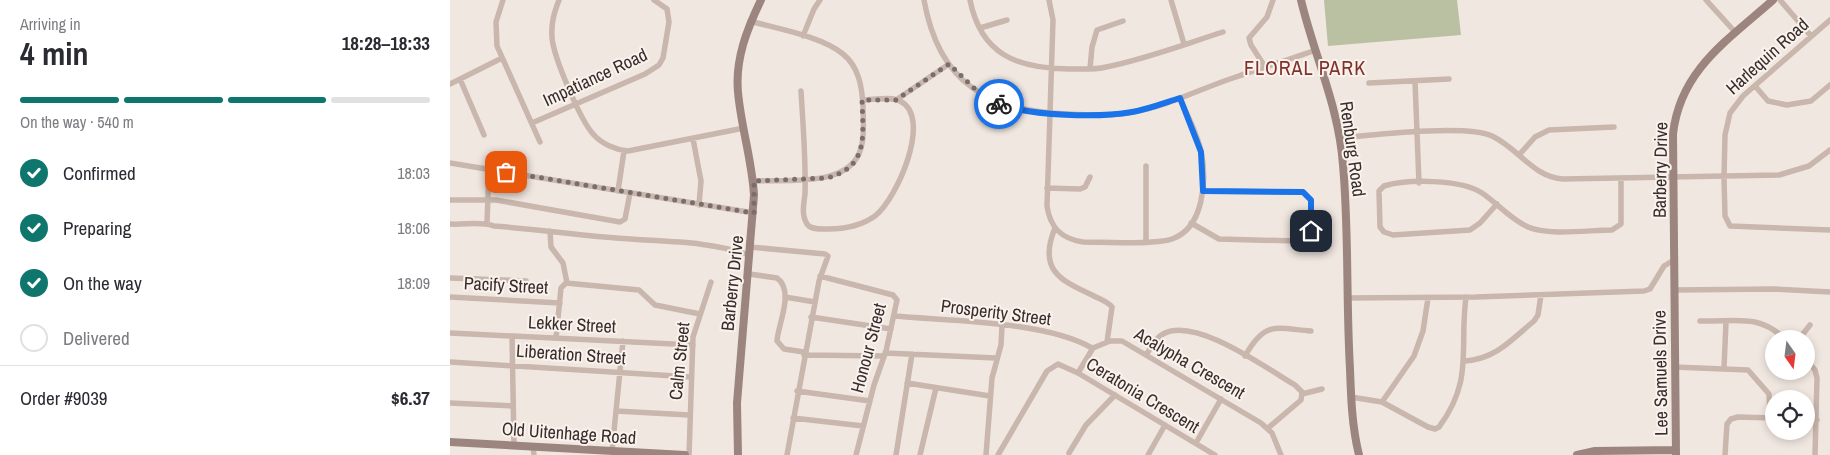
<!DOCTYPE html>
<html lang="en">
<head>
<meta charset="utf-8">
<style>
  :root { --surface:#fff; --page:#f7f7f7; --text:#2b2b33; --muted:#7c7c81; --line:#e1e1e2; --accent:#0f766e }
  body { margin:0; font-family:"Archivo Narrow",sans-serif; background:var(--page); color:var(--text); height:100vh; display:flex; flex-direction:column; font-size:19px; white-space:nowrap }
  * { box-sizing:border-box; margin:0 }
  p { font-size:16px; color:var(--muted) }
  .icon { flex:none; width:28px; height:28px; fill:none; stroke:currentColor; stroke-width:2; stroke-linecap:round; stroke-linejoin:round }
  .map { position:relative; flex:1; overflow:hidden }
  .panel { display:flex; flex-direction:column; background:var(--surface); width:450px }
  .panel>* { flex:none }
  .needle { width:32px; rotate:166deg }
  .controls { position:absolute; left:1315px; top:330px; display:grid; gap:10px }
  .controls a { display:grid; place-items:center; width:50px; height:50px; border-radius:50%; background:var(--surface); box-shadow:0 2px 8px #0003; font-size:25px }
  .pin { position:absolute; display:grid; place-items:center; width:42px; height:42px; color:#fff; margin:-21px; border-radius:10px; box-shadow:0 2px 8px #0006 }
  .courier { position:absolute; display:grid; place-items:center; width:50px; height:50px; margin:-25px; border:4px solid #1a73e8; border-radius:50%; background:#fff; color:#222; box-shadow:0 1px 6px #0007 }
  .headline em { font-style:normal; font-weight:800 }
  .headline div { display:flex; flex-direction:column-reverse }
  .headline { display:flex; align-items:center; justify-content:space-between; height:85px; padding:0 20px }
  h1 { font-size:32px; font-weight:800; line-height:38px }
  .bar { display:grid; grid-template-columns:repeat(4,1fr); gap:8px 5px; align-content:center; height:60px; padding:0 20px }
  .bar i { height:6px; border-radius:4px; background:var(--line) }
  .bar .current { background:var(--accent) }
  .bar p { grid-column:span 4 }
  .line { display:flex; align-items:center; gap:12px; padding:0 20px; border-top:1px solid var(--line) }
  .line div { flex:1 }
  ol { padding:0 20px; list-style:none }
  li { display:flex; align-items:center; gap:15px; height:55px }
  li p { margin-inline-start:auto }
  li .icon { padding:5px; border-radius:50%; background:var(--accent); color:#fff; stroke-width:4 }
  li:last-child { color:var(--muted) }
  li i { width:28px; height:28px; border:2px solid var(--line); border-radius:50% }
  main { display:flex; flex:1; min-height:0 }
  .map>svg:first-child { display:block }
</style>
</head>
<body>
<main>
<section class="panel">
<div class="headline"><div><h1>4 min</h1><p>Arriving in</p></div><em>18:28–18:33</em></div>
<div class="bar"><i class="current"></i><i class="current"></i><i class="current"></i><i></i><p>On the way · 540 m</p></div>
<ol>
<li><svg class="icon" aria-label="check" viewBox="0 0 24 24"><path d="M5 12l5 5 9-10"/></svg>Confirmed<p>18:03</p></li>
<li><svg class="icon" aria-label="check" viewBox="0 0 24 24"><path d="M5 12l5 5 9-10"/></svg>Preparing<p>18:06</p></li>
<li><svg class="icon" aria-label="check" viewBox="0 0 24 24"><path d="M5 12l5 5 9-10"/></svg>On the way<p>18:09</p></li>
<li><i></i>Delivered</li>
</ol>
<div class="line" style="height:65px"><div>Order #9039</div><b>$6.37</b></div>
</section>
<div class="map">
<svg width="1380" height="455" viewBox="0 0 1380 455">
  <rect width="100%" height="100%" fill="#f1e7e1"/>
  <!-- green -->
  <path fill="#bac0a2" d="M874 0H1007L1011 35 878 46Z"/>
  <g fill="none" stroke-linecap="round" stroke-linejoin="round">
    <!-- street -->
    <path stroke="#c9b6ad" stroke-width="5.5" d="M53 0 46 22 47 46 90 142
      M109 0C104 13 101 23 102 37 103 56 131 122 144 135 152 144 166 150 178 151L294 128
      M474 0C489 84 538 111 619 114 640 115 662 116 683 112 717 106 748 90 780 79 808 69 838 60 866 50
      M520 0C531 55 567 68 618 69 631 69 644 70 656 67 696 59 735 44 773 32
      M599 0 603 20 597 206C600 228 612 239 633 242 653 242 706 245 722 239 754 228 757 180 751 151 747 133 737 115 730 98
      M721 0 734 44
      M1256 0 1286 33
      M1330 0 1361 36
      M1380 20 1293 96 1280 113 1275 135 1274 178 1275 216 1280 226 1380 230
      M300 21C328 29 371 36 393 54 409 67 412 87 413 106 413 119 415 135 411 148 401 188 337 179 304 181
      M530 28 557 20
      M353 36 364 9 370 0
      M815 67 801 45 799 38 817 17 823 0
      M640 69 642 47 647 30 673 21
      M10 79 34 135
      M965 81 969 183
      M919 83 999 79
      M0 84 52 58
      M1305 86 1318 101 1337 105 1361 101 1380 85
      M351 91C353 125 356 160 355 194 354 203 351 215 357 224 361 230 371 229 378 229 395 229 411 226 425 216 447 199 483 117 450 101 441 96 423 100 413 100
      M446 100 499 64
      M82 123 195 74 209 65 213 58 219 22 217 9 204 0
      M890 138C922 135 1017 124 1042 136 1068 148 1083 177 1113 179L1329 175 1359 166 1380 150
      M243 139 251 181 249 205
      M1069 155 1085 137 1099 130 1164 127
      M0 163 304 213
      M597 188 630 189 635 187 640 177
      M168 191 174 151
      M0 200H46L170 222 175 219 180 193
      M1047 204 1030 223 1020 230 943 235 934 232 930 227 929 191 934 186C957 179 1011 179 1032 193 1047 203 1060 219 1078 227 1099 236 1139 230 1162 230L1171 224V179
      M37 223 39 169
      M741 223 769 239 846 241 855 239 861 231V200L853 192 753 191
      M0 224C15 225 31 221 44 226 85 229 125 235 166 238 210 242 257 240 299 255
      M605 228C588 269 609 280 642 295 649 299 657 301 662 307L657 342
      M100 231 101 247 113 263 117 283
      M696 241V166
      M300 247 375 254 378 256 369 281 337 455
      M299 274 327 278C345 291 328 324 327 341L334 349 354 352
      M370 276 443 295 447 300 436 351 424 385 406 455
      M0 278 76 281
      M1224 290 1325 289 1380 292
      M0 297 110 303
      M335 297 365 302
      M897 298 1026 297 1194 291 1200 289 1214 266 1224 260
      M445 316C500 321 595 321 642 348
      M361 317 441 329
      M1250 321C1285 322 1308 313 1335 339
      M0 333 243 345
      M62 336 64 445
      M106 338 111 288 116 283 189 290 205 305 250 314
      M1349 339 1360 325
      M435 353 546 358
      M354 355 434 356
      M696 355C701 348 705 338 713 334 745 316 816 368 845 385L852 392 851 400 818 428
      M795 356C815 321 824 328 861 331
      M1356 359 1365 370 1367 378 1365 455
      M1015 361C1046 359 1061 340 1084 321L1088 315 1091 295
      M0 362 241 377
      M1224 367 1298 370 1319 394 1320 418
      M1274 368 1276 322
      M628 373 643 348 660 341H672L811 423 822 433 831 455
      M457 383 540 396
      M347 391 420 401
      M852 394 872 389
      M901 397 932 402 978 427 985 429 989 427C1024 380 1009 349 1016 297
      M932 402 964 356 973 331 978 298
      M0 403 63 406
      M166 411 239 415
      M343 418 413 426
      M1356 419 1367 420
      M746 443 771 399
      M83 446 84 455
      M162 451 173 341
      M619 453 636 425 665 395
      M239 455 243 337 261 282
      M446 455 462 354
      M470 455 486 388
      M536 455 542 378 551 345 552 326
      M548 455 597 371 608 364 628 373 765 455
      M698 455 715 425
      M1275 455 1277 424 1281 419 1288 417 1324 418"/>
    <!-- secondary -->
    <path stroke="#9d857f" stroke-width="8" d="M851 0C864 55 889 107 893 165 899 232 896 301 900 369 901 398 902 427 909 455
      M0 442 235 455
      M288 455 287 403 304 195C302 160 291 127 288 92 285 59 297 29 311 0
      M1127 455 1145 451 1226 450
      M1226 455 1223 134C1230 70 1278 40 1323 0"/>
  </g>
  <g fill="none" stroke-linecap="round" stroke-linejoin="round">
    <!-- done -->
    <path stroke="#796e6b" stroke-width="5" stroke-dasharray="0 9" d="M56 172 304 213V181L377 178C419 167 413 136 412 100H446L499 64 528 92 549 104"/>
    <!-- route -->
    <path stroke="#1a73e8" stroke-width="6" d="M549 104C582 116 648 118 682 112 699 109 714 103 730 98L751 152 753 191 853 192 861 200V231"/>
  </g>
  <g text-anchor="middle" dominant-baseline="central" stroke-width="4" stroke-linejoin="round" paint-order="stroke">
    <!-- street labels -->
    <g font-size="18" fill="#382d2b" stroke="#f9f2ed">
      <text transform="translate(1317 56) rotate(-42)">Harlequin Road</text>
      <text transform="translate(145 77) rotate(-25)">Impatiance Road</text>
      <text transform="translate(903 149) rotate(82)">Renburg Road</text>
      <text transform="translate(1210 170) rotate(-89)">Barberry Drive</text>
      <text transform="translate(282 283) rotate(-84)">Barberry Drive</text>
      <text transform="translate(56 285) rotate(3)">Pacify Street</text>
      <text transform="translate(546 312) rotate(7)">Prosperity Street</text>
      <text transform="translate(122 324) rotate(3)">Lekker Street</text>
      <text transform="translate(418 348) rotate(-75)">Honour Street</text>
      <text transform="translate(121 354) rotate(4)">Liberation Street</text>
      <text transform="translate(229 361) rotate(-84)">Calm Street</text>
      <text transform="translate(740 363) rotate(30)">Acalypha Crescent</text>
      <text transform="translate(1210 373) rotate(-91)">Lee Samuels Drive</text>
      <text transform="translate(693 395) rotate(31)">Ceratonia Crescent</text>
      <text transform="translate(119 433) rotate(4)">Old Uitenhage Road</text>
    </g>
    <!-- quarter labels -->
    <g font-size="20" letter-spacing="1" fill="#80322b" stroke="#f9f2ed">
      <text x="855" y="67">FLORAL PARK</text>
    </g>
  </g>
</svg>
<div class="controls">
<a><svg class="needle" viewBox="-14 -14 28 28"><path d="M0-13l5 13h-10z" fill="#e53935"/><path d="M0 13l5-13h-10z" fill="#7c7c81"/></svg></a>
<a><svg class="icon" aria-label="locate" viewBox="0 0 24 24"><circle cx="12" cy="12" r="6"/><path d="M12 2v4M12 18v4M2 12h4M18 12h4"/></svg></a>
</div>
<div class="pin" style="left:56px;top:172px;background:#ea580c"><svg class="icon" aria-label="bag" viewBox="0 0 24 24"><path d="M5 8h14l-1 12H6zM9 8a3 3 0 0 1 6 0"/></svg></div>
<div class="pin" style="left:861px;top:231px;background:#1f2937"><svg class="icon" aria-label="home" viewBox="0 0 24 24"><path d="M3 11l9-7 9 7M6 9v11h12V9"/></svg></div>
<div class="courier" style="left:549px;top:104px"><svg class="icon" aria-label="bike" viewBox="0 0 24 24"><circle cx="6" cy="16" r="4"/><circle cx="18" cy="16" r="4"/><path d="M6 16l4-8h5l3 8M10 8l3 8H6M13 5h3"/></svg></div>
</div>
</main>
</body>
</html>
